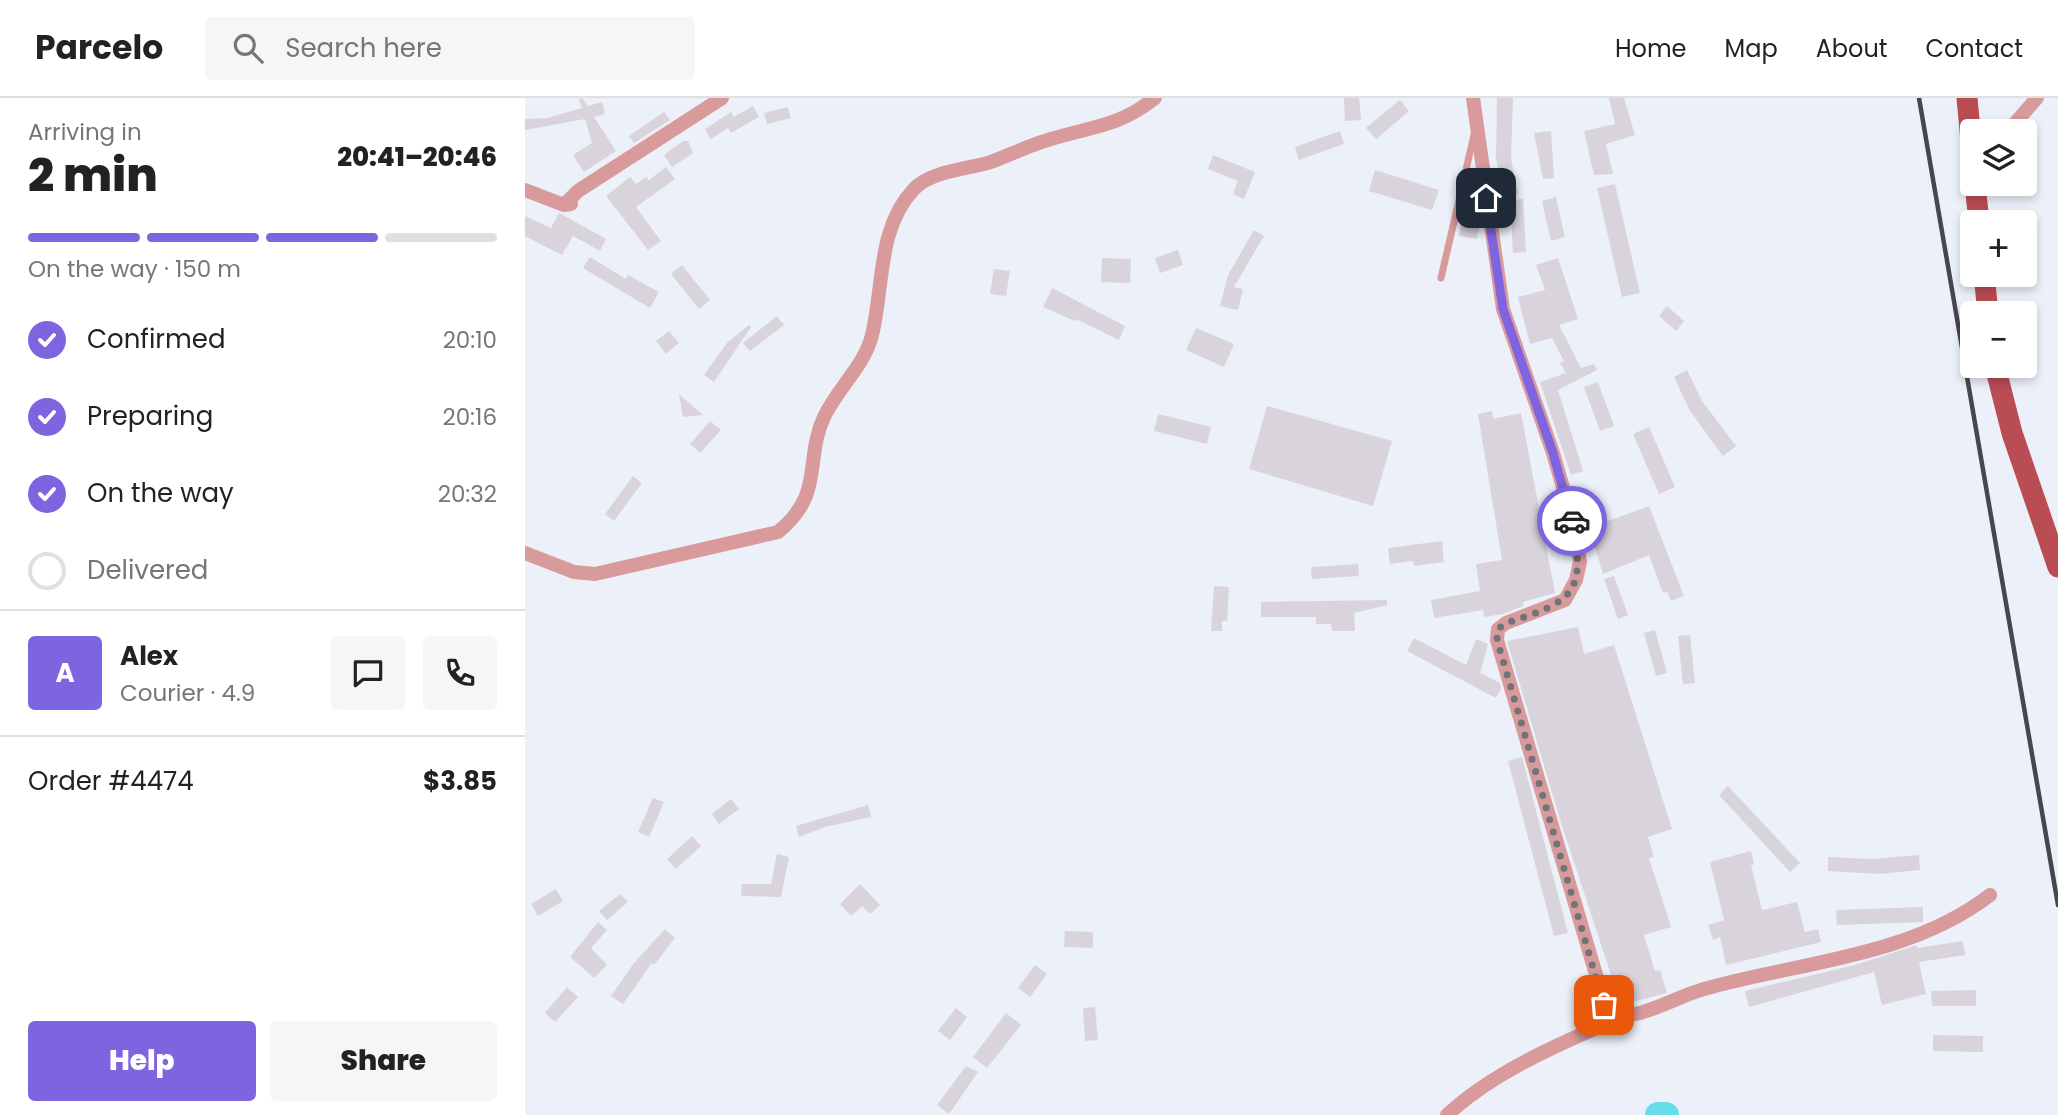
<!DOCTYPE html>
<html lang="en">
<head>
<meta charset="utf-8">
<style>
  :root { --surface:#fff; --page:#f6f6f6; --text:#222; --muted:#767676; --line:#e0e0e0; --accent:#7f64df }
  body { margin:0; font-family:Poppins,sans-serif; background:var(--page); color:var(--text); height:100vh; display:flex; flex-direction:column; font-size:26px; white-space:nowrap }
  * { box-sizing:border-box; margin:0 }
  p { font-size:23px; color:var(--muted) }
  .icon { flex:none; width:38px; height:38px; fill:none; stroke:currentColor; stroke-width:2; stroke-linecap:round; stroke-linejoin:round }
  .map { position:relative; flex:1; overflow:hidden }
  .drawer { display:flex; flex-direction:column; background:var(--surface); width:525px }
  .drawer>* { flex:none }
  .tools { position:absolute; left:1435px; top:21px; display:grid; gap:14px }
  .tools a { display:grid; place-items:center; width:77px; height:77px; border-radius:7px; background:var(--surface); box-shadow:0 4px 10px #0003; font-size:35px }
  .pin { position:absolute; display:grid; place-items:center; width:60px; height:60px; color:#fff; margin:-30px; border-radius:14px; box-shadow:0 4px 10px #0006 }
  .courier { position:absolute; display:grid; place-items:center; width:70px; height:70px; margin:-35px; border:5px solid #7f64df; border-radius:50%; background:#fff; color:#222; box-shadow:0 2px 9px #0007 }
  .overview em { font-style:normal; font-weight:800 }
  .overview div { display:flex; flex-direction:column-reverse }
  .overview { display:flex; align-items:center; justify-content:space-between; height:119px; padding:0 28px }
  h1 { font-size:46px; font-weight:800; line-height:52px }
  .bar { display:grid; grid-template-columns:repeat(4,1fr); gap:10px 7px; align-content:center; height:84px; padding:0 28px }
  .bar i { height:9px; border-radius:5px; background:var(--line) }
  .bar .current { background:var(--accent) }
  .bar p { grid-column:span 4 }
  .line { display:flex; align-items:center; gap:18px; padding:0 28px; border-top:2px solid var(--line) }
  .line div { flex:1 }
  .round { display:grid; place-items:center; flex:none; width:74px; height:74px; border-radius:7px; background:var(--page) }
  ol { padding:0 28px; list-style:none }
  li { display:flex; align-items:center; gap:21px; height:77px }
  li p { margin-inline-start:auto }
  li .icon { padding:7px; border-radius:50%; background:var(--accent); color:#fff; stroke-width:4 }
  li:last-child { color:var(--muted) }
  li i { width:38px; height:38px; border:4px solid var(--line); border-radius:50% }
  .button { display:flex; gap:14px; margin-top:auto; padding:14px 28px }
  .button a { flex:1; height:80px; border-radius:7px; background:var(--accent); color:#fff; font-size:28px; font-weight:800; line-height:80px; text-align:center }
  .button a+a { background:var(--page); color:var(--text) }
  header { display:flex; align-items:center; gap:42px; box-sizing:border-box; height:98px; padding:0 35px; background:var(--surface); border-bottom:2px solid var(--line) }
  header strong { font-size:33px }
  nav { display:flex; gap:38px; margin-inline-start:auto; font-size:24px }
  .search { width:490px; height:63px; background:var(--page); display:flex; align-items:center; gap:18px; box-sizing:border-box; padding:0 24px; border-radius:7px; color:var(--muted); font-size:26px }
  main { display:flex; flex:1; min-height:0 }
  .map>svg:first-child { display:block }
</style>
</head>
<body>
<header>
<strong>Parcelo</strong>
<div class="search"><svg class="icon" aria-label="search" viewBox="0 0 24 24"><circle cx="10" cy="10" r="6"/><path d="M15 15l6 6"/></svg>Search here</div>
<nav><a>Home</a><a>Map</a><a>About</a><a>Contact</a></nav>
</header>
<main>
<section class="drawer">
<div class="overview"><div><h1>2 min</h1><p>Arriving in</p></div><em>20:41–20:46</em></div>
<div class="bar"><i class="current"></i><i class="current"></i><i class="current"></i><i></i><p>On the way · 150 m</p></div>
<ol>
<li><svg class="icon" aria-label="check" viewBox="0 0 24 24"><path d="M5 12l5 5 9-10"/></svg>Confirmed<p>20:10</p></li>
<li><svg class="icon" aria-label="check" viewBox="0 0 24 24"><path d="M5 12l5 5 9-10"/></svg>Preparing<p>20:16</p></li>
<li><svg class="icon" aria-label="check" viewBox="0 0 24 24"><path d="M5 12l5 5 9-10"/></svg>On the way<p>20:32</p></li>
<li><i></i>Delivered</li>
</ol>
<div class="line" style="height:126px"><b class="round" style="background:var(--accent);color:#fff">A</b><div><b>Alex</b><p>Courier · 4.9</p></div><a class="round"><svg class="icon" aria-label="chat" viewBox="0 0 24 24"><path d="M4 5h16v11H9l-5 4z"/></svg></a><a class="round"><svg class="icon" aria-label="phone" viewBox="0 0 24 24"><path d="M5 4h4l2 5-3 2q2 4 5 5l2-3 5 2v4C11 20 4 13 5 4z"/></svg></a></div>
<div class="line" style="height:91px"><div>Order #4474</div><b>$3.85</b></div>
<div class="button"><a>Help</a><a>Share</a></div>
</section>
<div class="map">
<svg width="1533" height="1017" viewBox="0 0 1533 1017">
  <rect width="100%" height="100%" fill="#ebf0f9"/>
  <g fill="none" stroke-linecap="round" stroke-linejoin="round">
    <!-- river -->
    <path stroke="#68ddea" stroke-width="26" d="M1133 1017H1141"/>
  </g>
  <!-- building -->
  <path fill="#d9d4dc" d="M57 0 63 8 77 4 80 16 69 19 91 53 59 74 48 57 67 45 60 21 0 32V21L22 20 57 10 54 1Z
    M819 0H834L836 22 820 23Z
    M972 0H988L986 61 993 96 979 99 971 60Z
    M1084 0H1099L1110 37 1081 46 1088 76 1069 77 1059 33 1090 26Z
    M875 2 884 13 851 41 841 30Z
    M228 8 234 19 206 35 203 30 186 41 180 31 206 14 209 19Z
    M263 9 266 20 242 26 239 15Z
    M139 14 145 22 109 45 104 38Z
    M815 33 819 46 774 62 770 49Z
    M1026 33 1029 80 1018 81 1009 35Z
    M158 43H163L168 55 147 69 139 57Z
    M688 57 730 74 719 101 708 96 713 83 683 71Z
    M141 69 150 81 111 109 136 143 123 152 81 98 105 79 111 86 121 79 124 82Z
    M850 72 914 92 907 112 844 93Z
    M1090 86 1115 195 1097 199 1072 90Z
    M941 98 952 100 949 129 954 130 952 141 934 138Z
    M1031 99 1040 139 1026 143 1017 103Z
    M998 101 1001 154 988 155 985 102Z
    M34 115 81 141 75 153 48 138 37 157 0 138V118L26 130Z
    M729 132 739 138 709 189 718 191 713 212 695 208 703 177Z
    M653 152 658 167 635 175 630 160Z
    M65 159 101 181 103 177 134 194 125 210 58 170Z
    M577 160 606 161 605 185 576 184Z
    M1033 160 1053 221 1034 227 1056 270 1069 266 1072 272 1033 292 1058 373 1046 377 1015 284 1041 275 1035 265 1039 263 1027 240 1005 246 993 199 1020 192 1011 167Z
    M157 167 185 202 174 211 146 176Z
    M469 171 485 173 481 198 465 196Z
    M527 190 600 228 594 242 551 221 550 223 518 209Z
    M1142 208 1159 223 1151 233 1134 218Z
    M252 218 259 227 225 253 218 245Z
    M224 227 226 229 189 284 179 277 202 245Z
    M671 230 709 246 699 269 661 252Z
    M144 233 154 245 141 256 131 243Z
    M1162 272 1177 303 1211 348 1198 358 1165 313 1149 279Z
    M1073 284 1089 328 1075 333 1059 289Z
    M154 296 178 317 158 319Z
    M742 308 867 343 848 408 724 371Z
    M967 313 968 321 996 315 1030 495 998 504V508L978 516 959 519 958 512 909 520 906 502 955 493 951 466 977 462 953 316Z
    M633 316 686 329 682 346 629 333Z
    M185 323 196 332 175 355 165 346Z
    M1124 329 1150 389 1134 396 1108 336Z
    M108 378 117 385 89 423 80 416Z
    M1124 408 1159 498 1146 503 1142 494 1138 495 1124 457 1078 476 1064 430Z
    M917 443 919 464 889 468 888 463 865 466 863 450Z
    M833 466 834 478 787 481 786 469Z
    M1089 478 1103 517 1093 521 1079 481Z
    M689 488 704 489 702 523H697V533H686Z
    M862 502V507L829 515 830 533H807L806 526H791V519H736V504Z
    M1053 529 1059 556 1089 547 1147 731 1123 739 1129 759 1124 760 1146 829 1119 837 1130 873 1135 872 1142 895 1096 907 1036 725 982 543Z
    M1130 532 1142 575 1131 578 1119 535Z
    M1165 537 1170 585 1158 586 1153 538Z
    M889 540 941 567 951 541 963 546 955 575 975 585 976 591 971 600 882 553Z
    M997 659 1043 835 1029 838 983 663Z
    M1203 688 1275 765 1265 774 1194 697Z
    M128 700 139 704 124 739 113 734Z
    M206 701 214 711 194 726 187 716Z
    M343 707 346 719 300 729 274 739 271 728Z
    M167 738 176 748 151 771 142 761Z
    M1226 753 1229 766 1226 767 1237 812 1272 804 1280 834 1293 831 1296 844 1201 867 1195 839 1188 842 1183 827 1199 822 1185 764Z
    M252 756 264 759 256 799 216 798 217 786H246Z
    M1394 757 1395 772 1353 776 1303 773V759L1346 761Z
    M335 786 355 807 345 816 337 808 326 818 315 806Z
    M31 791 38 803 13 818 6 806Z
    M95 796 103 804 82 822 74 813Z
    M1398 809V824L1312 827 1311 812Z
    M73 824 82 832 66 850 82 867 69 880 45 859Z
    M140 831 150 840 129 867 127 865 98 906 86 898 109 865Z
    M540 833 568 834V850L539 849Z
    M1438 843 1440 857 1394 864 1401 896 1357 907 1349 874 1224 909 1220 893 1330 867 1392 847V850Z
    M510 867 522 876 505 899 493 890Z
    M42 889 53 899 30 924 20 915Z
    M1451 892V908H1407L1406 893Z
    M570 909 573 942 560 943 558 910Z
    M431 910 442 919 425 942 413 933Z
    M481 915 496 927 462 970 448 959Z
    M1408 937 1458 938V954L1408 953Z
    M441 968 453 974 424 1016 412 1007Z"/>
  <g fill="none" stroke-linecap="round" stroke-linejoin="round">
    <!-- lane -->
    <path stroke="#d89a9a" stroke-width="7" d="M916 180 949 37"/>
    <!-- street -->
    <path stroke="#d89a9a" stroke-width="14" d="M1483 33 1512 0
      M0 92 39 107 46 106
      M39 107 53 93 197 0
      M0 455 49 474 70 476 253 434C300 396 279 362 299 319 312 291 340 267 347 237 359 188 352 130 389 91 404 74 441 71 463 65 483 58 502 48 523 42 566 28 592 30 630 0
      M1083 917C1118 922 1147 900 1179 891 1274 864 1385 859 1465 797
      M922 1017C965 977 1025 950 1078 927L1083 917 972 542 973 531 981 525 1040 502 1051 482 1055 464 1048 424 1028 355 978 211 948 0"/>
    <!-- primary -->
    <path stroke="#ba4c53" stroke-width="21" d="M1442 0 1447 53
      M1450 86 1454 124
      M1459 177 1463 215
      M1470 268 1487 335 1533 469"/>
    <!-- rail -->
    <path stroke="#45474b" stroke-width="4.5" d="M1394 0 1533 807"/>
  </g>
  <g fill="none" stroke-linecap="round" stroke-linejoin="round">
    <!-- done -->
    <path stroke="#707378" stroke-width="7" stroke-dasharray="0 12.6" d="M1047 423C1062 495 1048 504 981 525L973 531 972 542 1079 907"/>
    <!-- route -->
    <path stroke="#7f64df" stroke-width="9" d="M961 100 978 211 1028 355 1047 423"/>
  </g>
</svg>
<div class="tools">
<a><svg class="icon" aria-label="layers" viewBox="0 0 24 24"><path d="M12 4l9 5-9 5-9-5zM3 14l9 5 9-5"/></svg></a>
<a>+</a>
<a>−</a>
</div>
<div class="pin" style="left:1079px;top:907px;background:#ea580c"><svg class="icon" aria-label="bag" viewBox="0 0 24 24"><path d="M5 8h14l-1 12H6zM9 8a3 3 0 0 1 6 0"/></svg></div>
<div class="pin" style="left:961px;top:100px;background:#1f2937"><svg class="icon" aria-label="home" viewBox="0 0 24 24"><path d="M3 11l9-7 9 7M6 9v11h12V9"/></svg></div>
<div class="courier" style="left:1047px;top:423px"><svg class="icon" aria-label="car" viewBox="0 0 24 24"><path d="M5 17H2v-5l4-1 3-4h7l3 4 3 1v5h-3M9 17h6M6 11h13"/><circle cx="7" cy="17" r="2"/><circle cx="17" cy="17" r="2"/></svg></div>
</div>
</main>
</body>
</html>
